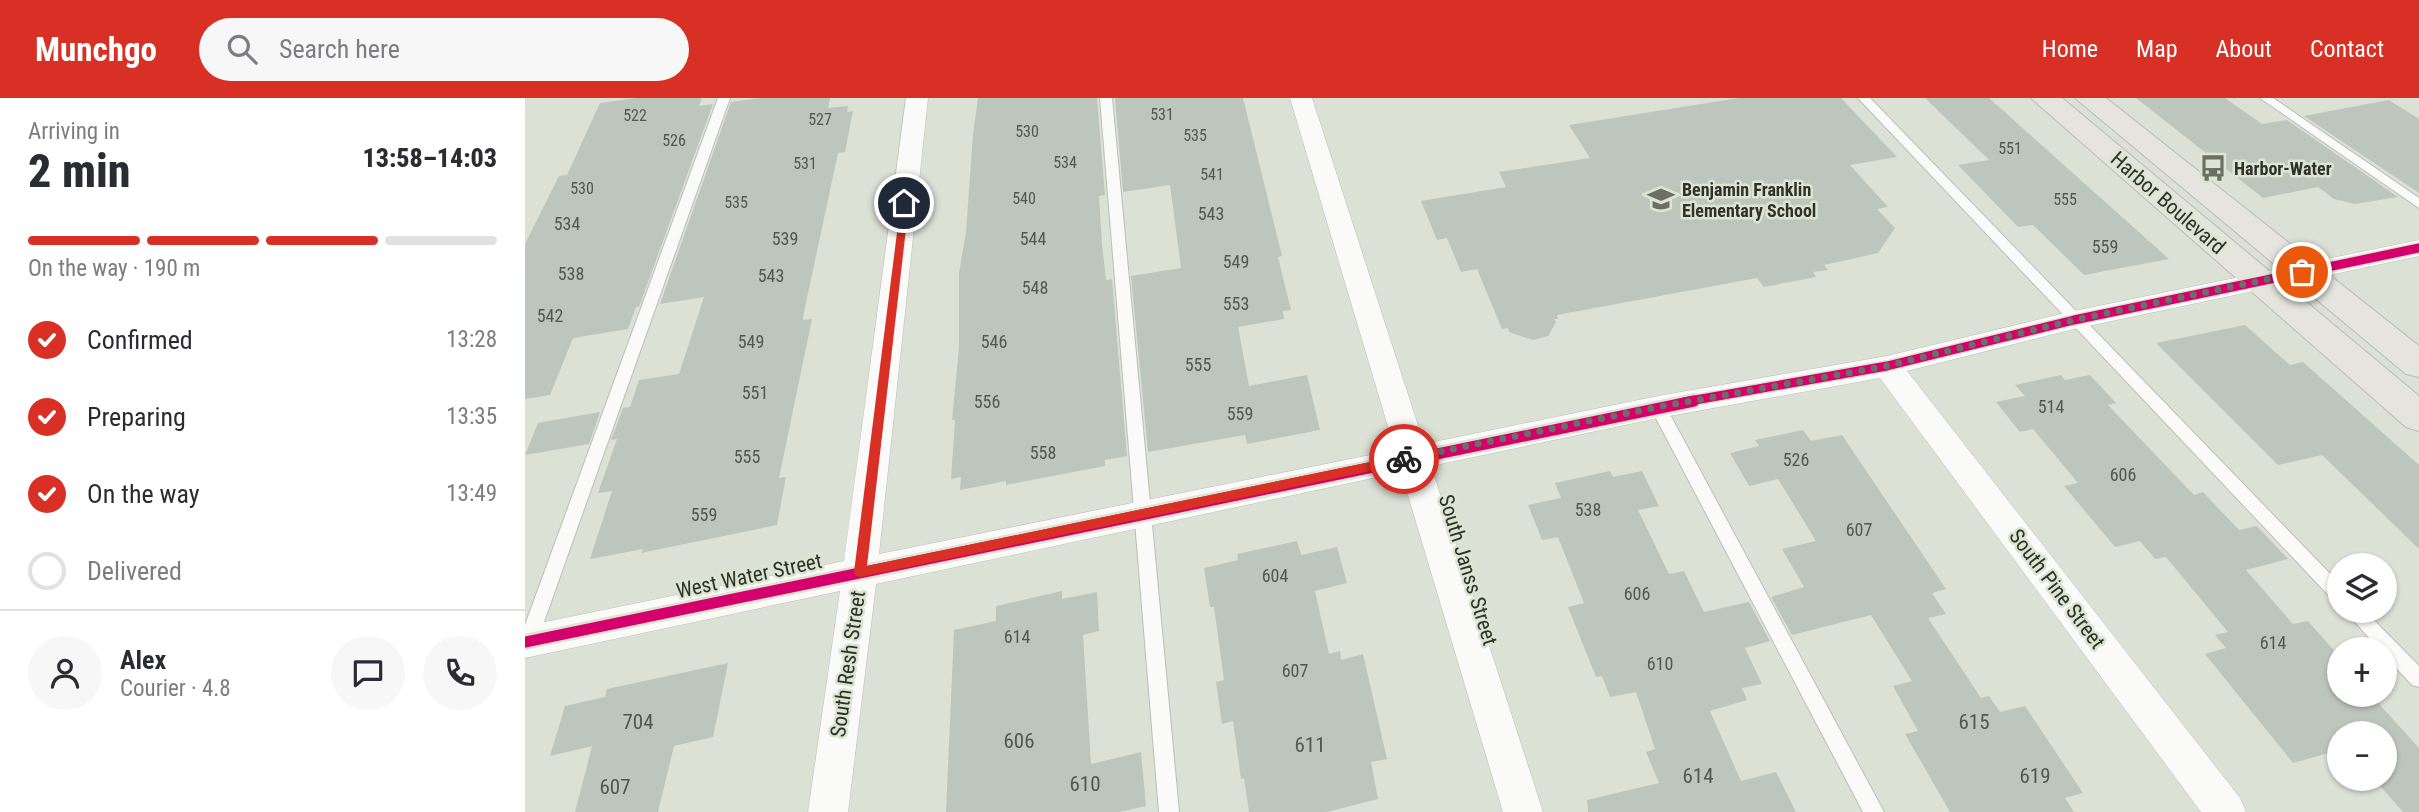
<!DOCTYPE html>
<html lang="en">
<head>
<meta charset="utf-8">
<style>
  :root { --surface:#fff; --page:#f7f7f7; --text:#2b2b33; --muted:#7c7c81; --line:#e1e1e2; --accent:#d93025 }
  body { margin:0; font-family:"Roboto Condensed",sans-serif; background:var(--page); color:var(--text); height:100vh; display:flex; flex-direction:column; font-size:26px; white-space:nowrap }
  * { box-sizing:border-box; margin:0 }
  p { font-size:23px; color:var(--muted) }
  .icon { flex:none; width:38px; height:38px; fill:none; stroke:currentColor; stroke-width:2; stroke-linecap:round; stroke-linejoin:round }
  .map { position:relative; flex:1; overflow:hidden }
  .panel { display:flex; flex-direction:column; background:var(--surface); width:525px }
  .panel>* { flex:none }
  .tools { position:absolute; left:1802px; top:455px; display:grid; gap:14px }
  .tools a { display:grid; place-items:center; width:70px; height:70px; border-radius:50%; background:var(--surface); box-shadow:0 2px 5px #0004; font-size:35px }
  .pin { position:absolute; display:grid; place-items:center; width:60px; height:60px; color:#fff; margin:-30px; border:4px solid #fff; border-radius:50%; box-shadow:0 2px 7px #0007 }
  .courier { position:absolute; display:grid; place-items:center; width:70px; height:70px; margin:-35px; border:5px solid #d93025; border-radius:50%; background:#fff; color:#222; box-shadow:0 2px 9px #0007 }
  .head em { font-style:normal; font-weight:800 }
  .head div { display:flex; flex-direction:column-reverse }
  .head { display:flex; align-items:center; justify-content:space-between; height:119px; padding:0 28px }
  h1 { font-size:46px; font-weight:800; line-height:52px }
  .bar { display:grid; grid-template-columns:repeat(4,1fr); gap:10px 7px; align-content:center; height:84px; padding:0 28px }
  .bar i { height:9px; border-radius:5px; background:var(--line) }
  .bar .active { background:var(--accent) }
  .bar p { grid-column:span 4 }
  .line { display:flex; align-items:center; gap:18px; padding:0 28px; border-top:2px solid var(--line) }
  .line div { flex:1 }
  .round { display:grid; place-items:center; flex:none; width:74px; height:74px; border-radius:37px; background:var(--page) }
  ol { padding:0 28px; list-style:none }
  li { display:flex; align-items:center; gap:21px; height:77px }
  li p { margin-inline-start:auto }
  li .icon { padding:7px; border-radius:50%; background:var(--accent); color:#fff; stroke-width:4 }
  li:last-child { color:var(--muted) }
  li i { width:38px; height:38px; border:4px solid var(--line); border-radius:50% }
  header { display:flex; align-items:center; gap:42px; box-sizing:border-box; height:98px; padding:0 35px; background:var(--accent); color:#fff }
  header strong { font-size:33px }
  nav { display:flex; gap:38px; margin-inline-start:auto; font-size:24px }
  .search { width:490px; height:63px; background:var(--page); display:flex; align-items:center; gap:18px; box-sizing:border-box; padding:0 24px; border-radius:38px; color:var(--muted); font-size:26px }
  main { display:flex; flex:1; min-height:0 }
  .map>svg:first-child { display:block }
</style>
</head>
<body>
<header>
<strong>Munchgo</strong>
<div class="search"><svg class="icon" aria-label="search" viewBox="0 0 24 24"><circle cx="10" cy="10" r="6"/><path d="M15 15l6 6"/></svg>Search here</div>
<nav><a>Home</a><a>Map</a><a>About</a><a>Contact</a></nav>
</header>
<main>
<section class="panel">
<div class="head"><div><h1>2 min</h1><p>Arriving in</p></div><em>13:58–14:03</em></div>
<div class="bar"><i class="active"></i><i class="active"></i><i class="active"></i><i></i><p>On the way · 190 m</p></div>
<ol>
<li><svg class="icon" aria-label="check" viewBox="0 0 24 24"><path d="M5 12l5 5 9-10"/></svg>Confirmed<p>13:28</p></li>
<li><svg class="icon" aria-label="check" viewBox="0 0 24 24"><path d="M5 12l5 5 9-10"/></svg>Preparing<p>13:35</p></li>
<li><svg class="icon" aria-label="check" viewBox="0 0 24 24"><path d="M5 12l5 5 9-10"/></svg>On the way<p>13:49</p></li>
<li><i></i>Delivered</li>
</ol>
<div class="line" style="height:126px"><a class="round"><svg class="icon" aria-label="person" viewBox="0 0 24 24"><circle cx="12" cy="8" r="4"/><path d="M4 21q1-7 8-7t8 7"/></svg></a><div><b>Alex</b><p>Courier · 4.8</p></div><a class="round"><svg class="icon" aria-label="chat" viewBox="0 0 24 24"><path d="M4 5h16v11H9l-5 4z"/></svg></a><a class="round"><svg class="icon" aria-label="phone" viewBox="0 0 24 24"><path d="M5 4h4l2 5-3 2q2 4 5 5l2-3 5 2v4C11 20 4 13 5 4z"/></svg></a></div>
</section>
<div class="map">
<svg width="1894" height="714" viewBox="0 0 1894 714">
  <rect width="100%" height="100%" fill="#dce1d6"/>
  <!-- building -->
  <path fill="#bdc6bd" d="M111 0H177L174 8 188 6 114 209H111L103 231 48 240 25 297 0 301V146L34 78 42 77 75 5Z
    M236 0H305L303 10 323 8 322 14 328 13 320 54 313 55 279 214 278 222 287 221 254 380 261 379 252 427 116 455 118 451 65 461 87 393 73 395 92 341 86 342 98 310 105 309 114 282 154 276 179 199 135 206 206 4Z
    M453 0H572L580 97 574 98 577 147 581 182 587 181 602 358 580 362V368L481 387V383L435 392 436 379 426 381 430 322H427L434 249V175L441 134 448 36Z
    M590 0H718L757 158 753 159 766 212 758 213 759 221 713 229 724 288 782 277 795 332 722 346 720 337 623 354 606 178 656 170 645 87 598 94Z
    M1214 0H1316L1372 59 1325 67 1363 109 1352 111 1370 130 1353 155 1299 167 1303 172 1288 174 1291 179 1239 189 1232 180 1032 217 1033 221H1029L1031 224 1023 238 1008 242 984 234 983 230 977 231 952 171 936 174 922 140 912 142 896 103 981 89 974 74 1065 60 1044 27Z
    M1400 0H1464L1644 161 1559 177 1508 127 1493 129 1433 67 1464 62Z
    M1611 0H1700L1737 26 1762 22 1873 99 1830 106 1809 101 1793 89 1738 100Z
    M1864 2 1894 21V95L1779 18Z
    M1720 227 1765 267 1778 264 1894 367V451L1797 357 1753 367 1631 245Z
    M1536 277 1540 282 1565 277 1591 305 1583 307 1669 397 1678 394 1714 432 1732 428 1763 461 1721 472 1768 526 1783 523 1815 559V597H1846L1894 650V714H1878L1849 681H1860V635H1815V652L1768 665 1680 556 1701 550 1690 537 1703 534 1641 459 1630 461 1615 443 1590 449 1539 388 1553 385 1508 331 1495 334 1471 304 1500 298 1490 287Z
    M75 314 64 346 0 357 13 325Z
    M1278 332 1286 343 1317 337 1421 491 1407 495 1421 516 1403 520 1456 600 1464 598 1475 614 1500 608 1558 695 1540 700 1549 714H1425L1380 636 1393 633 1368 588 1387 583 1346 517 1267 537 1246 499 1279 489 1257 451 1291 443 1253 381 1224 388 1205 355 1234 348 1230 342Z
    M1085 373 1088 379 1117 373 1134 408 1113 412 1144 476 1159 473 1179 514 1224 504 1245 543 1220 550 1237 586 1217 590 1222 602 1185 613 1216 683 1251 674 1271 714H1063L1062 702 1134 685 1121 654 1130 651 1111 594 1085 599 1077 578 1071 579 1043 509 1059 505 1033 439 1017 442 1003 407 1036 400 1030 385Z
    M772 443 776 457 812 449 822 485 790 493 804 556 815 553 816 562 838 556 862 661 846 664 853 701 802 714H724L719 680 716 681 708 623 697 626 691 584 699 582 689 509H685L679 470 713 462 712 456Z
    M537 493V501L572 494 574 533 558 537 566 666 616 654 621 708 595 714H421L429 532 471 523V508Z
    M203 565 188 639 149 648 133 714H50L67 648 25 658 40 608 80 599 82 591Z"/>
  <g fill="none" stroke-linecap="round" stroke-linejoin="round">
    <defs>
      <path id="lane" d="M193 0H205L9 552 6 558 0 560V527Z
        M575 0H587L654 714H634Z
        M1333 0H1345L1815 486V505L1809 503Z
        M1735 0H1748L1894 100V110Z
        M1133 304 1141 309 1359 714H1338L1125 309Z
        M1820 513H1840L1894 568V589L1887 587 1860 558V551H1854Z"/>
      <path id="street" d="M381 0H403L354 456 870 352 765 0H787L899 346 1133 298 1362 258 1549 213 1894 142V158L1549 231 1382 273 1715 700 1721 714H1676L1355 280 1133 320 906 368 1018 714H978L876 374 351 486 323 714H283L315 493 0 560V528L319 463Z"/>
      <path id="primary" d="M1506 0H1537L1894 298V333L1881 329Z
        M1550 0H1581L1894 248V279L1881 276Z"/>
    </defs>
    <!-- lane casing -->
    <use href="#lane" stroke="#bbbfb7" stroke-width="2"/>
    <!-- street casing -->
    <use href="#street" stroke="#bbbfb7" stroke-width="1"/>
    <!-- primary casing -->
    <use href="#primary" stroke="#b9bcb6" stroke-width="2"/>
    <!-- lane -->
    <use href="#lane" fill="#fafaf9" fill-rule="evenodd"/>
    <!-- street -->
    <use href="#street" fill="#fafaf9" fill-rule="evenodd"/>
    <!-- primary -->
    <use href="#primary" fill="#e6e5dd" fill-rule="evenodd"/>
    <defs>
      <path id="cycleway-far1" d="M1159 304 1362 268 1549 222 1894 150"/>
      <path id="cycleway" d="M0 544 1169 303"/>
    </defs>
    <!-- cycleway-far1 casing -->
    <use href="#cycleway-far1" stroke="#dce5d2" stroke-width="12"/>
    <!-- cycleway casing -->
    <use href="#cycleway" stroke="#dce5d2" stroke-width="16"/>
    <!-- cycleway-far1 -->
    <use href="#cycleway-far1" stroke="#d6006c" stroke-width="9"/>
    <!-- cycleway -->
    <use href="#cycleway" stroke="#d6006c" stroke-width="11"/>
  </g>
  <!-- route -->
  <path fill="#d93025" d="M376 103 384 105 342 468 879 357 884 361 879 366 335 479 331 478 329 474Z"/>
  <g fill="none" stroke-linecap="round" stroke-linejoin="round">
    <!-- done -->
    <path stroke="#6b6f66" stroke-width="7" stroke-dasharray="0 12.6" d="M879 361 1133 309 1362 268 1549 222 1777 174"/>
  </g>
  <!-- icons -->
  <defs>
    <symbol id="bus-bare" viewBox="-9 -9 18 18"><path d="M-5-6H5V4H4V6H2V4H-2V6H-4V4H-5ZM-3.5-4V0h7V-4ZM-3.5 1.2v1.5H-2V1.2ZM2 1.2v1.5H3.5V1.2Z" fill="#6b6f66" stroke="#dce5d2" stroke-width="2.5" paint-order="stroke"/></symbol>
    <symbol id="school-bare" viewBox="-9 -9 18 18"><path d="M0-5L7-2L0 1L-7-2ZM-4 1L0 2.5L4 1V4Q0 6-4 4Z" fill="#6b6f66" stroke="#dce5d2" stroke-width="2.5" paint-order="stroke"/></symbol>
  </defs>
  <g fill-rule="evenodd">
    <use href="#bus-bare" x="1669" y="51" width="38" height="38"/>
    <use href="#school-bare" x="1117" y="82" width="38" height="38"/>
  </g>
  <g text-anchor="middle" dominant-baseline="central" stroke-width="5" stroke-linejoin="round" paint-order="stroke">
    <!-- far-number labels -->
    <g font-size="16" fill="#52574f">
      <text x="637" y="16">531</text>
      <text x="110" y="17">522</text>
      <text x="295" y="21">527</text>
      <text x="502" y="33">530</text>
      <text x="670" y="37">535</text>
      <text x="149" y="42">526</text>
      <text x="1485" y="50">551</text>
      <text x="540" y="64">534</text>
      <text x="280" y="65">531</text>
      <text x="687" y="76">541</text>
      <text x="57" y="90">530</text>
      <text x="499" y="100">540</text>
      <text x="1540" y="101">555</text>
      <text x="211" y="104">535</text>
    </g>
    <!-- far-poi labels -->
    <g font-size="18" font-weight="bold" fill="#2e322a" stroke="#dce5d2" text-anchor="start">
      <text x="1709" y="70">Harbor-Water</text>
      <text x="1157" y="91">Benjamin Franklin<tspan x="1157" dy="21">Elementary School</tspan></text>
    </g>
    <!-- number labels -->
    <g font-size="18" fill="#52574f">
      <text x="686" y="115">543</text>
      <text x="42" y="125">534</text>
      <text x="260" y="140">539</text>
      <text x="508" y="140">544</text>
      <text x="1580" y="148">559</text>
      <text x="711" y="163">549</text>
      <text x="46" y="175">538</text>
      <text x="246" y="177">543</text>
      <text x="510" y="189">548</text>
      <text x="711" y="205">553</text>
      <text x="25" y="217">542</text>
      <text x="226" y="243">549</text>
      <text x="469" y="243">546</text>
      <text x="673" y="266">555</text>
      <text x="230" y="294">551</text>
      <text x="462" y="303">556</text>
      <text x="1526" y="308">514</text>
      <text x="715" y="315">559</text>
      <text x="518" y="354">558</text>
      <text x="222" y="358">555</text>
      <text x="1271" y="361">526</text>
      <text x="1598" y="376">606</text>
      <text x="1063" y="411">538</text>
      <text x="179" y="416">559</text>
      <text x="1334" y="431">607</text>
      <text x="750" y="477">604</text>
      <text x="1112" y="495">606</text>
      <text x="492" y="538">614</text>
      <text x="1748" y="544">614</text>
      <text x="1135" y="565">610</text>
      <text x="770" y="572">607</text>
    </g>
    <!-- street labels -->
    <g font-size="21" fill="#2e322a" stroke="#dce5d2">
      <text transform="translate(1643 105) rotate(41)">Harbor Boulevard</text>
      <text transform="translate(943 472) rotate(73)">South Janss Street</text>
      <text transform="translate(224 478) rotate(-12)">West Water Street</text>
      <text transform="translate(1532 491) rotate(53)">South Pine Street</text>
      <text transform="translate(323 566) rotate(-82)">South Resh Street</text>
    </g>
    <!-- near-number labels -->
    <g font-size="21" fill="#52574f">
      <text x="113" y="624">704</text>
      <text x="1449" y="624">615</text>
      <text x="494" y="643">606</text>
      <text x="785" y="647">611</text>
      <text x="1173" y="678">614</text>
      <text x="1510" y="678">619</text>
      <text x="560" y="686">610</text>
      <text x="90" y="689">607</text>
    </g>
  </g>
</svg>
<div class="tools">
<a><svg class="icon" aria-label="layers" viewBox="0 0 24 24"><path d="M12 4l9 5-9 5-9-5zM3 14l9 5 9-5"/></svg></a>
<a>+</a>
<a>−</a>
</div>
<div class="pin" style="left:1777px;top:174px;background:#ea580c"><svg class="icon" aria-label="bag" viewBox="0 0 24 24"><path d="M5 8h14l-1 12H6zM9 8a3 3 0 0 1 6 0"/></svg></div>
<div class="pin" style="left:379px;top:105px;background:#1f2937"><svg class="icon" aria-label="home" viewBox="0 0 24 24"><path d="M3 11l9-7 9 7M6 9v11h12V9"/></svg></div>
<div class="courier" style="left:879px;top:361px"><svg class="icon" aria-label="bike" viewBox="0 0 24 24"><circle cx="6" cy="16" r="4"/><circle cx="18" cy="16" r="4"/><path d="M6 16l4-8h5l3 8M10 8l3 8H6M13 5h3"/></svg></div>
</div>
</main>
</body>
</html>
